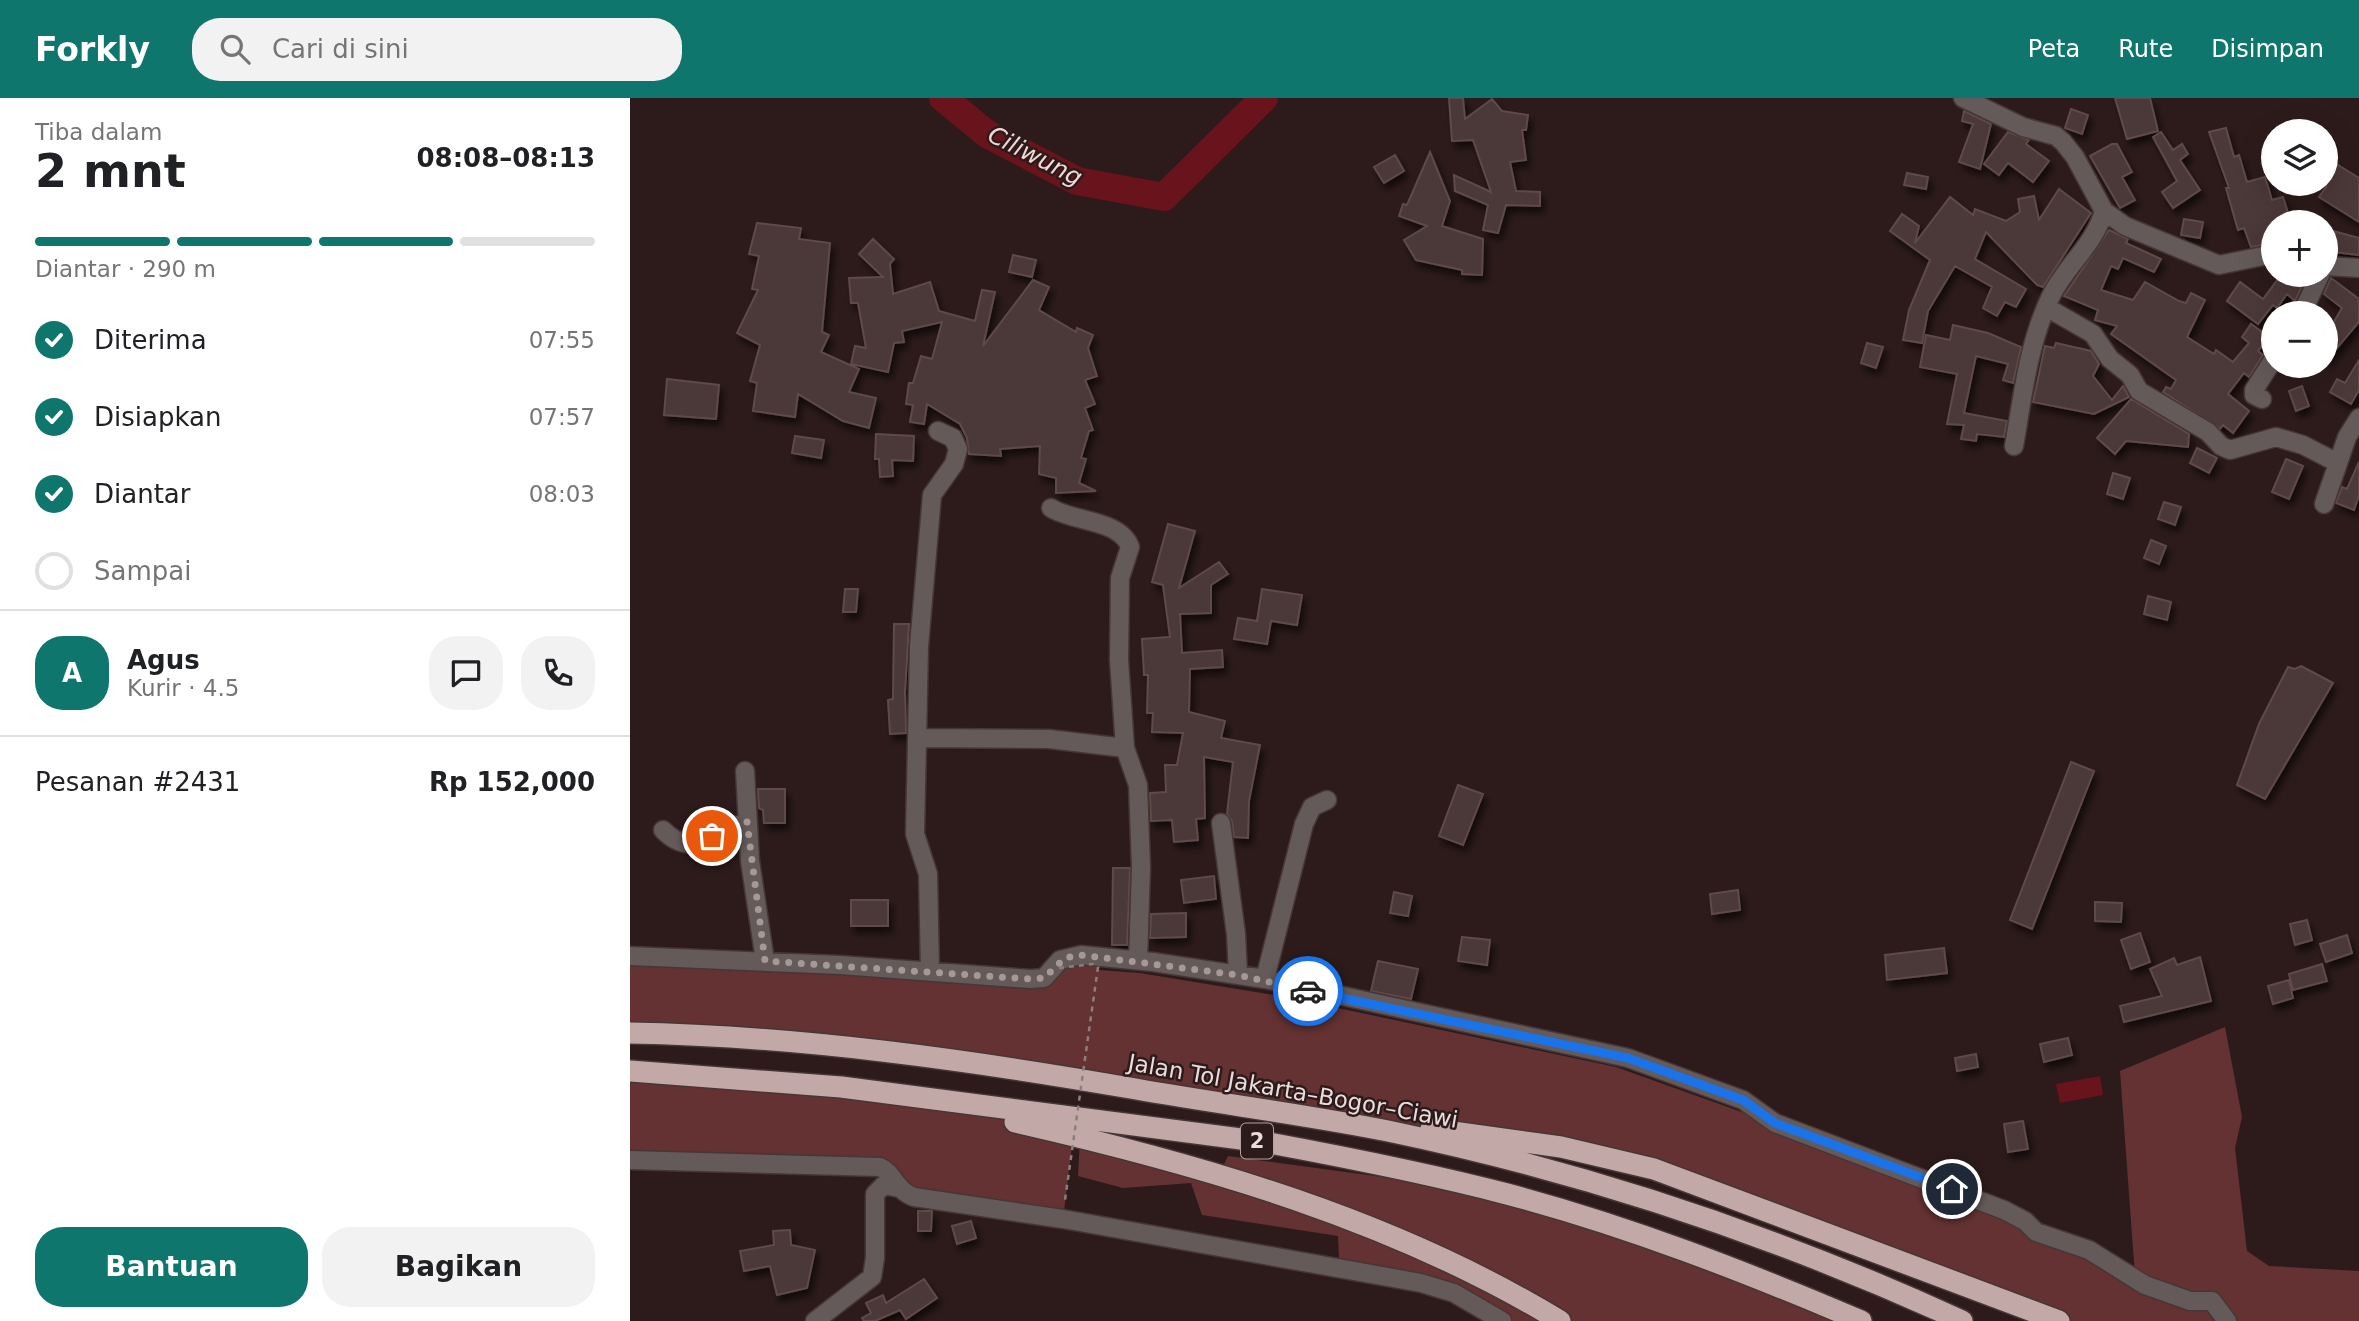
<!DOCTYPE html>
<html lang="id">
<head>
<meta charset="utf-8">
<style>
  :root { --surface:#fff; --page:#f2f2f2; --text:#202124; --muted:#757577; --line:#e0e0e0; --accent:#0f766e }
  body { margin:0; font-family:"DejaVu Sans",sans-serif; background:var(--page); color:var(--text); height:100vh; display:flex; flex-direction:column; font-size:26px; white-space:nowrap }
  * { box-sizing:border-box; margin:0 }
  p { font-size:23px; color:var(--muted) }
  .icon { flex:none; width:38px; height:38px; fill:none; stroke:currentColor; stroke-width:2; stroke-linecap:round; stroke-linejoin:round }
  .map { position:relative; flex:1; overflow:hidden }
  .panel { display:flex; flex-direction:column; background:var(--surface); width:630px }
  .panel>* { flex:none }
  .controls { position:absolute; left:1631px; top:21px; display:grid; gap:14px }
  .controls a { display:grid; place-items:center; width:77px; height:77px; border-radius:50%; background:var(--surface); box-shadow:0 7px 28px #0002; font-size:35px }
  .pin { position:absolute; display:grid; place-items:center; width:60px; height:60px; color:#fff; margin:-30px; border:4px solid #fff; border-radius:50%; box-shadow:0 2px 7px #0007 }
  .courier { position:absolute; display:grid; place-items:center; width:70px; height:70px; margin:-35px; border:5px solid #1a73e8; border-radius:50%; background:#fff; color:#222; box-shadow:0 2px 9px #0007 }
  .head em { font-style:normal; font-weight:600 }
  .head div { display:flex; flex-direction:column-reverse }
  .head { display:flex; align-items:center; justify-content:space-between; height:119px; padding:0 35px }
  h1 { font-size:46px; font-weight:600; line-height:52px }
  .bar { display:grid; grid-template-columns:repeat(4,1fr); gap:10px 7px; align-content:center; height:84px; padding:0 35px }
  .bar i { height:9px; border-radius:5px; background:var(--line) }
  .bar .selected { background:var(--accent) }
  .bar p { grid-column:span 4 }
  .line { display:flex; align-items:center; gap:18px; padding:0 35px; border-top:2px solid var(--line) }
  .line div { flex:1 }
  .round { display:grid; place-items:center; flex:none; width:74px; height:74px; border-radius:28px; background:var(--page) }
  ol { padding:0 35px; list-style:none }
  li { display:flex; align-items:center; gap:21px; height:77px }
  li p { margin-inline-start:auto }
  li .icon { padding:7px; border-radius:50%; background:var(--accent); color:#fff; stroke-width:4 }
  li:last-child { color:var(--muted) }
  li i { width:38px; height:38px; border:4px solid var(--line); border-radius:50% }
  .primary-button { display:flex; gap:14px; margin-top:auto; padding:14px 35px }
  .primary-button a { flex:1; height:80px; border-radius:28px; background:var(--accent); color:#fff; font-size:28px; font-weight:600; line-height:80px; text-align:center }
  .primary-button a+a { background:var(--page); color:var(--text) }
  header { display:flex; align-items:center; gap:42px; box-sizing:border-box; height:98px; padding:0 35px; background:var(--accent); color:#fff }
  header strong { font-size:33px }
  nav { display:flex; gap:38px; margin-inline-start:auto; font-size:24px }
  .search { width:490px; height:63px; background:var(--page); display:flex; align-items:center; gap:18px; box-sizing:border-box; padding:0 24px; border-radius:28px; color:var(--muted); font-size:26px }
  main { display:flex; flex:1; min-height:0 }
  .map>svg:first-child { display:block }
</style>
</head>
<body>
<header>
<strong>Forkly</strong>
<div class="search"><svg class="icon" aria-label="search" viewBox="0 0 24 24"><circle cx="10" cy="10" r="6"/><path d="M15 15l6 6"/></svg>Cari di sini</div>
<nav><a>Peta</a><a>Rute</a><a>Disimpan</a></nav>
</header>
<main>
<section class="panel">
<div class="head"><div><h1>2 mnt</h1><p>Tiba dalam</p></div><em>08:08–08:13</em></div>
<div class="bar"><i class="selected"></i><i class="selected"></i><i class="selected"></i><i></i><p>Diantar · 290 m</p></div>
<ol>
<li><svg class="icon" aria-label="check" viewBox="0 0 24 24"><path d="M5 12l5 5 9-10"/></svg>Diterima<p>07:55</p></li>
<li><svg class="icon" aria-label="check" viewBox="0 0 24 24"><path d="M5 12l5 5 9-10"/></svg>Disiapkan<p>07:57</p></li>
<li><svg class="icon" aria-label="check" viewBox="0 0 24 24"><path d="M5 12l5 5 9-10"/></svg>Diantar<p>08:03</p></li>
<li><i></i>Sampai</li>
</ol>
<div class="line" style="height:126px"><b class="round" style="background:var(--accent);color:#fff">A</b><div><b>Agus</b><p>Kurir · 4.5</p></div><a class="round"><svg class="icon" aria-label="chat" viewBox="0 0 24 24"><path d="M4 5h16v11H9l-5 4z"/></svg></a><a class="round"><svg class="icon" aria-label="phone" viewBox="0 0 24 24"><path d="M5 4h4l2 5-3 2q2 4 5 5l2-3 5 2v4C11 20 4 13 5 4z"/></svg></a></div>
<div class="line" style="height:91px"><div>Pesanan #2431</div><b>Rp 152,000</b></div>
<div class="primary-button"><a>Bantuan</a><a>Bagikan</a></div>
</section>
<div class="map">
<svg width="1729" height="1223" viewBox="0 0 1729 1223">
  <defs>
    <filter id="shadow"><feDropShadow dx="3.5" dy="6" stdDeviation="3.5" flood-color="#0009"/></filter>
  </defs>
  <rect width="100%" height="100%" fill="#2d1b1b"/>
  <!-- green -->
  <path fill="#643232" d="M473 858 469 872 510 875 656 899 986 969 1302 1082 1505 1178 1490 973 1595 929 1612 1019 1605 1050 1617 1153 1639 1168 1729 1173V1223H1429L1024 1071 507 991 0 936V859L383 879Z
    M0 973 333 1012 443 1040 433 1121 284 1099 256 1072 0 1062Z
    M450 1040 589 1077 598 1058 878 1096 1231 1223H873L831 1196 709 1160 708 1138 572 1117 561 1085 493 1090 448 1078Z"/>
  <!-- water -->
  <path fill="#69131c" d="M1470 978 1473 997 1430 1005 1426 986Z"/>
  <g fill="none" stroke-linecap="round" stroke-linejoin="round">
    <!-- river -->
    <path stroke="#69131c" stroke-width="28" d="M313 0 357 36 447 83 534 99 634 0"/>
  </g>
  <!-- building -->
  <path fill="#4b3737" stroke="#5f4a49" stroke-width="2" filter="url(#shadow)" d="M819 0H833L835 21 862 1 872 13 898 17 896 32H892L896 62 880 64 886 93 910 94V108L876 107 868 135 853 132 858 107 825 93 824 77 861 94 843 42 822 43Z
    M1485 0H1520L1528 33 1497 41Z
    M1441 11 1458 17 1452 36 1435 30Z
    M1334 13 1361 26 1350 71 1329 64 1343 26 1332 23Z
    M1596 30 1604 59 1609 57 1617 84 1635 79 1642 102 1653 99 1660 121 1643 124 1638 129 1643 145 1621 149 1614 130 1608 132 1596 90H1599L1579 34Z
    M1378 34 1399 42 1396 46 1419 63 1403 84 1378 65 1369 77 1354 66Z
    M1531 34 1543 52 1552 46 1558 56 1550 62 1570 92 1543 110 1532 94 1547 83 1523 39Z
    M1482 46H1487L1502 74 1492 79 1505 102 1490 110 1460 58Z
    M800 54 820 103 812 128 853 141 852 177 832 176V172L786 162 774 142 797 128 769 118 773 106 777 107Z
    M765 57 774 73 754 85 744 69Z
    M1705 65 1729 80V124L1689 99 1696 89V79Z
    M1277 75 1298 79 1296 91 1274 87Z
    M1429 91 1461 115 1413 189 1407 187 1356 134 1345 161 1396 191 1386 209 1375 204 1367 218 1353 210 1362 189 1325 168 1298 213 1292 245 1273 242 1279 212 1300 162 1260 133 1272 116 1289 128 1285 145 1320 99 1343 117 1345 111 1376 123 1390 114 1388 101 1404 98 1409 122Z
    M1554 121 1573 124 1570 140 1551 137Z
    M127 125 171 130 169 141 200 145 192 234 199 237 191 254 229 271 219 294 246 300 239 330 213 323 168 296 165 319 123 313 127 285 120 283 130 247 107 235 128 192 122 191 129 158 119 156Z
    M1696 131 1729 140V157L1696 153Z
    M1479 132 1498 141 1496 145 1531 161 1524 174 1493 160 1488 171 1481 168 1471 192 1503 202 1515 184 1549 203 1556 205 1561 195 1575 202 1557 239 1584 256 1586 252 1603 264 1619 245 1612 239 1621 226 1639 239 1628 253 1633 257 1619 279 1614 275 1598 296 1619 313 1603 335 1593 327 1590 331 1533 294 1536 289 1541 291 1546 282 1481 236 1487 228 1465 222 1468 212 1434 198Z
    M243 141 264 161 260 166 263 196 300 184 309 213 345 223 352 192 365 194 353 248 403 182 419 189 409 212 446 234 447 230 463 237 458 250 467 278 455 282 465 306 455 310 463 332 459 333 451 360 456 361 449 385 466 393 426 395V380L409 376 410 348 370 351 371 358 339 356 337 340 330 326 297 306 294 326 280 324 283 307 276 306 279 285H283L291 258 302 261 312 224 272 233 274 244 264 245 258 274 221 266 225 248 236 250 228 205H221L219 180 253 179 229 156Z
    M383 157 406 162 402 179 379 174Z
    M1651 177 1655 179 1671 177 1676 180 1665 203 1657 196 1647 210 1643 207 1628 226 1597 203 1610 184 1633 201Z
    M1701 180 1729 201V224L1696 263V237L1712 210 1694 196Z
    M1323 227 1358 235 1391 249 1383 285 1373 282 1378 266 1346 258 1334 315 1377 323 1374 339 1347 336 1346 343 1331 341 1334 327 1317 326 1327 276 1290 269 1296 237 1320 242Z
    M1237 245 1253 249 1246 270 1231 265Z
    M1426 245 1461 253 1469 266 1463 278 1482 302 1493 288 1499 299 1464 316 1403 304 1415 248 1424 250Z
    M1729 262V292L1721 306 1700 294 1707 281 1715 285Z
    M37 281 89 287 86 321 34 317Z
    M1672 288 1679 308 1666 313 1659 293Z
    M1501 301 1559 336 1558 349 1496 343 1485 356 1467 340Z
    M246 336 284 338 283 363 262 362 263 378 250 379 249 361H245Z
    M165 338 194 342 191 360 162 355Z
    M1567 350 1587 360 1579 375 1560 365Z
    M1656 361 1673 368 1659 401 1642 394Z
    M1729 364V397L1724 412 1706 405 1712 389 1717 391Z
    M1483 375 1500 380 1493 401 1477 396Z
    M1534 404 1551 409 1545 427 1528 421Z
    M538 426 565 433 549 490 589 464 598 476 581 487V515L550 516 552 555 592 552 593 569 560 571 559 614 595 623 591 640 630 647 619 703 618 740 604 739 602 723 597 716 603 664 574 659 575 720 566 721 568 742 544 744 542 722 521 723 520 695 536 694 535 667H547L553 635 522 634 523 615H517L518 577H514L512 541 540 539 533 487 522 484Z
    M1521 442 1536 448 1529 466 1514 460Z
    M215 491H228L226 514H213Z
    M632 491 672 497 667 527 641 523 637 546 604 541 608 520 627 523Z
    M1518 498 1541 504 1537 522 1514 516Z
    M264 526H279L275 594 276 635 260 636 258 602 263 601Z
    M1671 568 1703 585 1635 701 1607 687 1629 626 1658 569 1665 571Z
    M1441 664 1464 673 1402 831 1380 822Z
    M828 687 853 696 833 747 809 738Z
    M128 691H155V725H134L133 712 129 710Z
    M483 770H500L497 847H482Z
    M584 778 586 801 554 805 551 782Z
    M1108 792 1110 812 1082 816 1080 796Z
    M764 794 782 798 778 818 760 815Z
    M221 802H258V828H221Z
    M1465 804 1492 805 1491 824 1465 823Z
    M556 815V839L520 840 521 816Z
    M1677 822 1682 842 1665 847 1660 826Z
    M1510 835 1520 864 1501 871 1491 842Z
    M1717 837 1722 855 1696 864 1690 846Z
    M832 839 860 842 857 867 828 863Z
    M1314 850 1317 875 1257 882 1255 857Z
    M1570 859 1581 903 1494 924 1490 908 1532 898 1520 871 1544 860 1547 867Z
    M748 863 788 871 781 901 741 893Z
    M1692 866 1697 883 1663 892 1659 876Z
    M1659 882 1663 900 1643 906 1638 888Z
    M1438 940 1442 957 1414 964 1410 946Z
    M1346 956 1348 969 1327 973 1325 960Z
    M1393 1023 1398 1051 1378 1054 1374 1026Z
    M288 1113H302L301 1133H288Z
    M341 1123 346 1140 327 1146 322 1128Z
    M160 1132 161 1147 185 1152 177 1190 147 1197 140 1168 114 1173 110 1153 144 1147 143 1133Z
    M294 1181 307 1200 276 1221 270 1212 245 1223H234L232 1220 241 1215 236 1205 253 1197 256 1205Z"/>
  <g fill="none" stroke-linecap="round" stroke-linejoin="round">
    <defs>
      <path id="minor" d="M1333 0 1393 29 1426 38 1433 44 1445 59 1474 113 1495 128 1589 167 1643 156
        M1696 168 1729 170
        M1416 209 1463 236 1480 261 1500 277 1509 293 1578 334 1591 348 1600 352 1646 339 1673 347 1706 364
        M1672 215 1690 177
        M1632 301 1624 297V292L1643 262
        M1384 348C1393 297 1398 247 1420 200 1435 168 1464 148 1474 113
        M1694 406 1717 339 1729 320
        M421 410C442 424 490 421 500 449L490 480 489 562 495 650 508 687 511 769 508 862
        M289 640 419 641 495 650
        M115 673 120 763 135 863
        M591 725 606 836 608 877
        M33 732C63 763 84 732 117 724
        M0 858 210 867 400 881 414 880 430 862 451 857 523 864 635 881 998 960 1113 1002 1145 1025 1374 1112 1395 1123 1406 1134 1459 1152 1515 1187 1560 1203H1582L1597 1223
        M300 873 298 776 285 736 289 548 302 397 324 366 328 351 323 340 308 333
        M635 881 674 726 682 709 697 702
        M0 1062 250 1069C264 1075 265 1092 284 1099L433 1121 791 1185 824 1195 872 1223
        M185 1223 242 1179 245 1160V1096L254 1087 269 1090"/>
      <path id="highway" d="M0 935C169 938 340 962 506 991 590 1006 674 1016 758 1033 954 1074 1149 1139 1332 1223
        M0 973 211 989 634 1044C715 1059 797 1075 877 1096 998 1128 1116 1174 1231 1223
        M385 1024C573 1067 764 1122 930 1223
        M801 1031 931 1049 1024 1071 1429 1223"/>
    </defs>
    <!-- minor casing -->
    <use href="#minor" stroke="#473636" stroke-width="21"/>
    <!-- highway casing -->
    <use href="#highway" stroke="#473636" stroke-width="24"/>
    <!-- minor -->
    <use href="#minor" stroke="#645a59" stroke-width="18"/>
    <!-- highway -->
    <use href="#highway" stroke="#c2a9a8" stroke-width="21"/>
    <!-- path-bridge -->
    <path stroke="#8d7e7e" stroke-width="2.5" stroke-dasharray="5 5" stroke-linecap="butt" d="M429 870 463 866 468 869 435 1102"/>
  </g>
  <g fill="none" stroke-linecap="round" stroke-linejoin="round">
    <!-- done -->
    <path stroke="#a79898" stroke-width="7" stroke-dasharray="0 12.6" d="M82 738 117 724 135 863 400 881 414 880 435 860 451 857 608 877 678 893"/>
    <!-- route -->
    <path stroke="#1a73e8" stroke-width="9" d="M678 893 998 960 1113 1002 1145 1025 1322 1091"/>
  </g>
  <g text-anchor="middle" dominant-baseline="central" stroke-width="5" stroke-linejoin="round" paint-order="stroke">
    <!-- shield labels -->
    <rect fill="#2d1b1b" stroke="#b1a2a2" stroke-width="2" x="611" y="1025.5" width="32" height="35" rx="5"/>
    <g font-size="21" font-weight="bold" fill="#e9dcdc">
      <text x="627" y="1043">2</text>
    </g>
    <!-- street labels -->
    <g font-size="23" fill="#e9dcdc" stroke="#2d1b1b">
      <text transform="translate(663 993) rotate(10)">Jalan Tol Jakarta–Bogor–Ciawi</text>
    </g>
    <!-- water labels -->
    <g font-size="24" font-style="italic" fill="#f2d8d6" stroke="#2d1b1b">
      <text transform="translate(405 58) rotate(27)">Ciliwung</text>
    </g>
  </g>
</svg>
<div class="controls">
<a><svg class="icon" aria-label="layers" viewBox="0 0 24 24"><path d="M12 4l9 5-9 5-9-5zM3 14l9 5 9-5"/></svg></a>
<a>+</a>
<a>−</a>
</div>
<div class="pin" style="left:82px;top:738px;background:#ea580c"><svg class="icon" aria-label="bag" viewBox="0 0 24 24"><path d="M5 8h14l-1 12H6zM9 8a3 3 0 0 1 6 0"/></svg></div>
<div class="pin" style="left:1322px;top:1091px;background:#1f2937"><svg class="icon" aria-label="home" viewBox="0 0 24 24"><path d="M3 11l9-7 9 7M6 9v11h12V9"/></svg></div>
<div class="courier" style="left:678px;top:893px"><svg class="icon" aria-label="car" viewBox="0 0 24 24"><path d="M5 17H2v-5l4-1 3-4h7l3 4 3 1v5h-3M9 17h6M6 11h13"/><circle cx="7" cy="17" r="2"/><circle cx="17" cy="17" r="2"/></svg></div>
</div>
</main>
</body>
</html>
